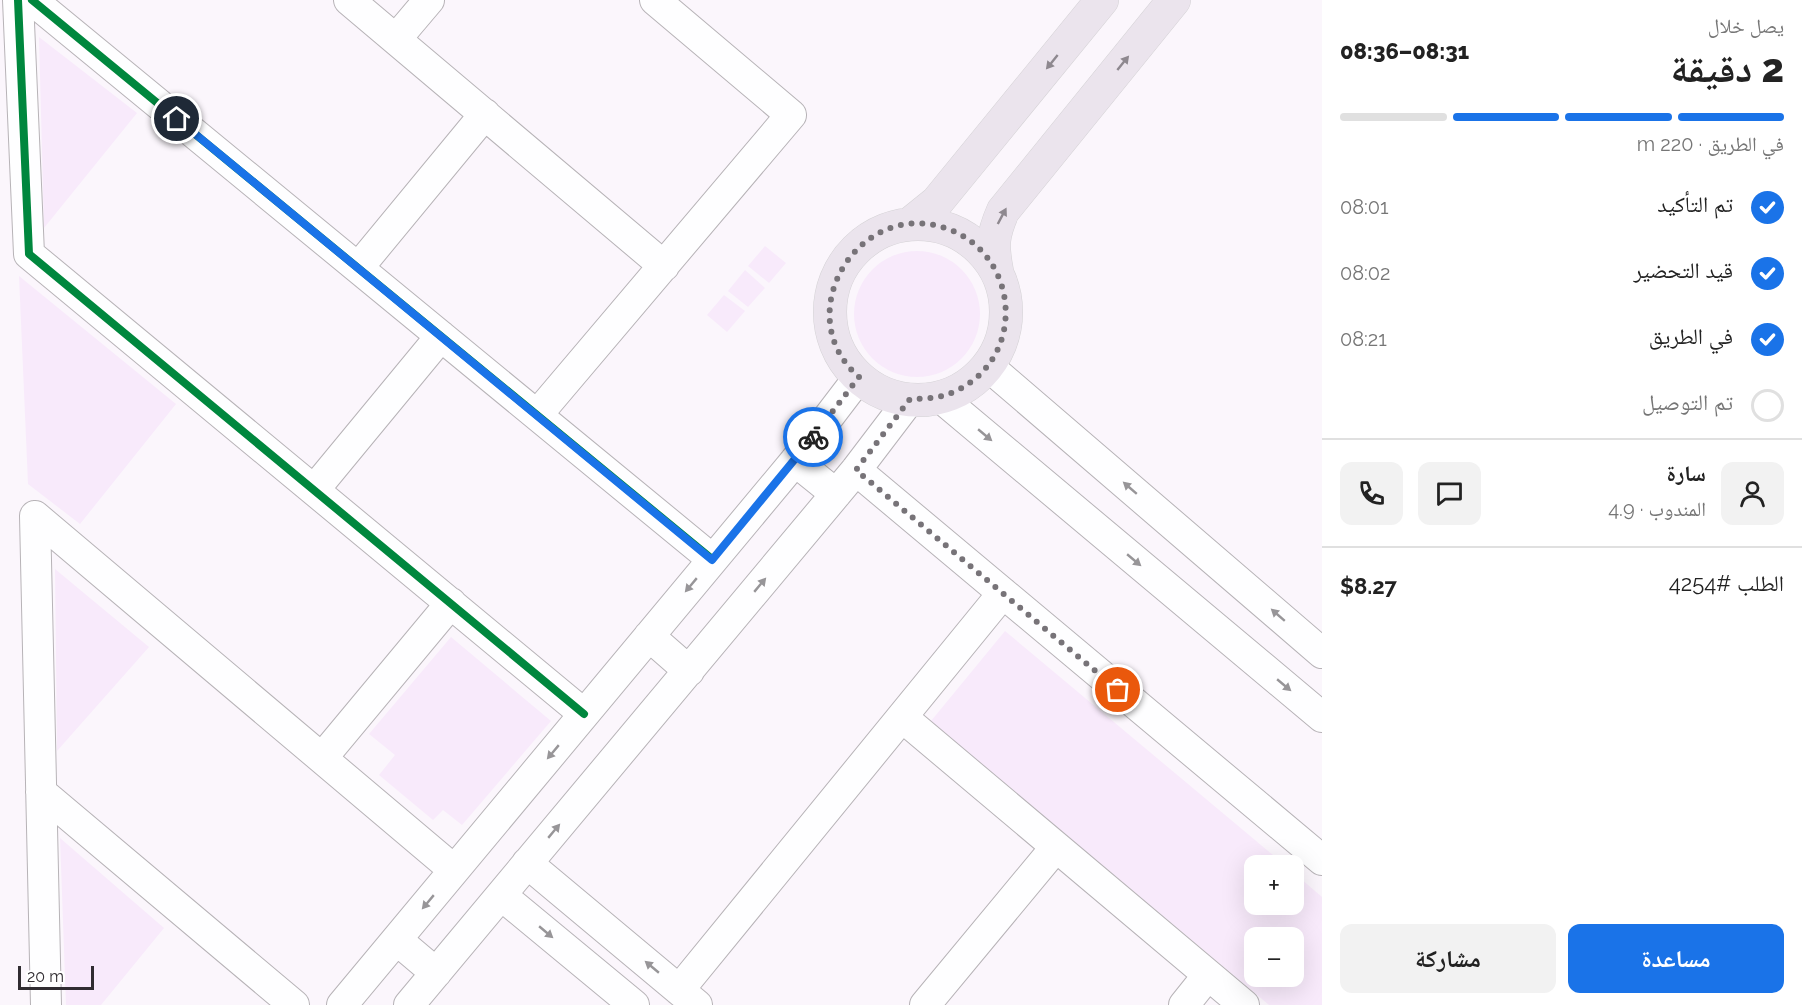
<!DOCTYPE html>
<html lang="ar">
<head>
<meta charset="utf-8">
<style>
  :root { --surface:#fff; --page:#f2f2f2; --text:#222; --muted:#767676; --line:#e0e0e0; --accent:#1a73e8 }
  body { margin:0; font-family:Raleway,"Noto Naskh Arabic",sans-serif; background:var(--page); color:var(--text); direction:rtl; height:100vh; display:flex; flex-direction:column; font-size:22px; white-space:nowrap }
  * { box-sizing:border-box; margin:0 }
  p { font-size:20px; color:var(--muted) }
  .icon { flex:none; width:33px; height:33px; fill:none; stroke:currentColor; stroke-width:2; stroke-linecap:round; stroke-linejoin:round }
  .map { position:relative; flex:1; overflow:hidden; direction:ltr }
  .drawer { display:flex; flex-direction:column; background:var(--surface); width:480px }
  .drawer>* { flex:none }
  .tools { position:absolute; left:1244px; top:855px; display:grid; gap:12px }
  .tools a { display:grid; place-items:center; width:60px; height:60px; border-radius:12px; background:var(--surface); box-shadow:0 6px 24px #0002; font-size:30px }
  .scale { position:absolute; left:18px; bottom:15px; width:76px; box-sizing:border-box; padding-left:6px; border:3px solid #302c31; border-top:0; font-size:16px; line-height:21px; white-space:nowrap; color:#302c31; -webkit-text-stroke:4px #fff; paint-order:stroke }
  .pin { position:absolute; display:grid; place-items:center; width:51px; height:51px; color:#fff; margin:-26px; border:3px solid #fff; border-radius:50%; box-shadow:0 2px 6px #0007 }
  .courier { position:absolute; display:grid; place-items:center; width:60px; height:60px; margin:-30px; border:4px solid #1a73e8; border-radius:50%; background:#fff; color:#222; box-shadow:0 2px 8px #0007 }
  .headline em { font-style:normal; font-weight:800 }
  .headline div { display:flex; flex-direction:column-reverse }
  .headline { display:flex; align-items:center; justify-content:space-between; height:102px; padding:0 18px }
  h1 { font-size:39px; font-weight:800; line-height:45px }
  .bar { display:grid; grid-template-columns:repeat(4,1fr); gap:9px 6px; align-content:center; height:72px; padding:0 18px }
  .bar i { height:8px; border-radius:4px; background:var(--line) }
  .bar .active { background:var(--accent) }
  .bar p { grid-column:span 4 }
  .line { display:flex; align-items:center; gap:15px; padding:0 18px; border-top:2px solid var(--line) }
  .line div { flex:1 }
  .round { display:grid; place-items:center; flex:none; width:63px; height:63px; border-radius:12px; background:var(--page) }
  ol { padding:0 18px; list-style:none }
  li { display:flex; align-items:center; gap:18px; height:66px }
  li p { margin-inline-start:auto }
  li .icon { padding:6px; border-radius:50%; background:var(--accent); color:#fff; stroke-width:4 }
  li:last-child { color:var(--muted) }
  li i { width:33px; height:33px; border:3px solid var(--line); border-radius:50% }
  .button { display:flex; gap:12px; margin-top:auto; padding:12px 18px }
  .button a { flex:1; height:69px; border-radius:12px; background:var(--accent); color:#fff; font-size:24px; font-weight:800; line-height:69px; text-align:center }
  .button a+a { background:var(--page); color:var(--text) }
  main { display:flex; flex:1; min-height:0 }
  .map>svg:first-child { display:block }
</style>
</head>
<body>
<main>
<section class="drawer">
<div class="headline"><div><h1>2 دقيقة</h1><p>يصل خلال</p></div><em>08:31–08:36</em></div>
<div class="bar"><i class="active"></i><i class="active"></i><i class="active"></i><i></i><p>في الطريق · 220 m</p></div>
<ol>
<li><svg class="icon" aria-label="check" viewBox="0 0 24 24"><path d="M5 12l5 5 9-10"/></svg>تم التأكيد<p>08:01</p></li>
<li><svg class="icon" aria-label="check" viewBox="0 0 24 24"><path d="M5 12l5 5 9-10"/></svg>قيد التحضير<p>08:02</p></li>
<li><svg class="icon" aria-label="check" viewBox="0 0 24 24"><path d="M5 12l5 5 9-10"/></svg>في الطريق<p>08:21</p></li>
<li><i></i>تم التوصيل</li>
</ol>
<div class="line" style="height:108px"><a class="round"><svg class="icon" aria-label="person" viewBox="0 0 24 24"><circle cx="12" cy="8" r="4"/><path d="M4 21q1-7 8-7t8 7"/></svg></a><div><b>سارة</b><p>المندوب · 4.9</p></div><a class="round"><svg class="icon" aria-label="chat" viewBox="0 0 24 24"><path d="M4 5h16v11H9l-5 4z"/></svg></a><a class="round"><svg class="icon" aria-label="phone" viewBox="0 0 24 24"><path d="M5 4h4l2 5-3 2q2 4 5 5l2-3 5 2v4C11 20 4 13 5 4z"/></svg></a></div>
<div class="line" style="height:78px"><div>الطلب #4254</div><b>$8.27</b></div>
<div class="button"><a>مساعدة</a><a>مشاركة</a></div>
</section>
<div class="map">
<svg width="1322" height="1005" viewBox="0 0 1322 1005">
  <rect width="100%" height="100%" fill="#fbf6fc"/>
  <!-- green -->
  <path fill="#f8eafb" fill-rule="evenodd" d="M39 37 137 113 44 228Z
    M765 246 786 263 769 283 748 266Z
    M854 314a63 63 0 1 1 126 0a63 63 0 1 1-126 0Z
    M745 270 765 288 748 307 728 291Z
    M19 276 176 404 80 524 28 484Z
    M724 295 745 311 727 332 707 315Z
    M55 569 149 647 57 751Z
    M1005 631 1285 865 1254 866V904H1293V872L1322 897V1005H1269L931 721ZM1254 938H1293V976H1254Z
    M451 637 551 721 462 825 443 810 433 820 379 775 395 755 369 734Z
    M60 838 164 928 101 1005H66Z"/>
  <g fill="none" stroke-linecap="round" stroke-linejoin="round">
    <defs>
      <path id="minor" d="M18 0 29 254 584 714
        M32 0 712 559
        M349 0 664 266
        M396 39 429 0
        M358 268 485 114
        M988 366 1322 653
        M940 397 1322 717
        M537 415 791 115 655 0
        M795 461 836 494
        M856 470 1322 860
        M314 490 441 336
        M35 516 454 870
        M35 516 46 1005
        M649 636 689 671
        M902 717 1244 1005
        M322 758 451 603
        M41 792 294 1005
        M527 863 697 1005
        M501 895 634 1005
        M397 940 436 973
        M679 990 1003 593
        M342 1005 795 461 859 377
        M409 1005 856 470 910 399
        M925 1005 1056 847
        M1184 1005 1208 975"/>
      <path id="major" d="M911 223 937 202 1102 0
        M830 312a88 88 0 1 1 176 0a88 88 0 1 1-176 0Z
        M997 272C992 246 992 236 1003 211L1174 0"/>
    </defs>
    <!-- minor casing -->
    <use href="#minor" stroke="#b7b3b7" stroke-width="32"/>
    <!-- major casing -->
    <use href="#major" stroke="#d4d2d5" stroke-width="34"/>
    <!-- minor -->
    <use href="#minor" stroke="#fefeff" stroke-width="30"/>
    <!-- major -->
    <use href="#major" stroke="#ebe4ed" stroke-width="33"/>
    <defs>
      <path id="cycleway" d="M18 0 29 254 584 714
        M32 0 712 559"/>
    </defs>
    <!-- cycleway casing -->
    <use href="#cycleway" stroke="#fff" stroke-width="11"/>
    <!-- cycleway -->
    <use href="#cycleway" stroke="#00873e" stroke-width="8"/>
  </g>
  <!-- one-way arrows -->
  <defs><path id="oneway-solid" d="M-6-.8H1V-3.2L6.5 0L1 3.2V.8H-6Z" transform="scale(1.5)"/></defs>
  <g fill="#8e888f">
    <use href="#oneway-solid" transform="translate(1052 62) rotate(129)"/>
    <use href="#oneway-solid" transform="translate(1123 63) rotate(-51)"/>
    <use href="#oneway-solid" transform="translate(1002 216) rotate(-62)"/>
  </g>
  <g fill="#979598">
    <use href="#oneway-solid" transform="translate(985 435) rotate(40)"/>
    <use href="#oneway-solid" transform="translate(1130 488) rotate(-139)"/>
    <use href="#oneway-solid" transform="translate(1134 560) rotate(40)"/>
    <use href="#oneway-solid" transform="translate(691 585) rotate(130)"/>
    <use href="#oneway-solid" transform="translate(760 585) rotate(-50)"/>
    <use href="#oneway-solid" transform="translate(1278 615) rotate(-139)"/>
    <use href="#oneway-solid" transform="translate(1284 685) rotate(40)"/>
    <use href="#oneway-solid" transform="translate(553 752) rotate(130)"/>
    <use href="#oneway-solid" transform="translate(554 831) rotate(-50)"/>
    <use href="#oneway-solid" transform="translate(428 902) rotate(130)"/>
    <use href="#oneway-solid" transform="translate(546 932) rotate(40)"/>
    <use href="#oneway-solid" transform="translate(652 967) rotate(-140)"/>
  </g>
  <g fill="none" stroke-linecap="round" stroke-linejoin="round">
    <!-- done -->
    <path stroke="#777378" stroke-width="6" stroke-dasharray="0 10.8" d="M813 437 859 377C787 315 859 196 948 229 1019 255 1027 355 958 390 943 398 927 399 910 399L856 470 1118 690"/>
    <!-- route -->
    <path stroke="#1a73e8" stroke-width="8" d="M177 119 712 560 813 437"/>
  </g>
</svg>
<div class="tools">
<a>+</a>
<a>−</a>
</div>
<div class="scale">20 m</div>
<div class="pin" style="left:1118px;top:690px;background:#ea580c"><svg class="icon" aria-label="bag" viewBox="0 0 24 24"><path d="M5 8h14l-1 12H6zM9 8a3 3 0 0 1 6 0"/></svg></div>
<div class="pin" style="left:177px;top:119px;background:#1f2937"><svg class="icon" aria-label="home" viewBox="0 0 24 24"><path d="M3 11l9-7 9 7M6 9v11h12V9"/></svg></div>
<div class="courier" style="left:813px;top:437px"><svg class="icon" aria-label="bike" viewBox="0 0 24 24"><circle cx="6" cy="16" r="4"/><circle cx="18" cy="16" r="4"/><path d="M6 16l4-8h5l3 8M10 8l3 8H6M13 5h3"/></svg></div>
</div>
</main>
</body>
</html>
